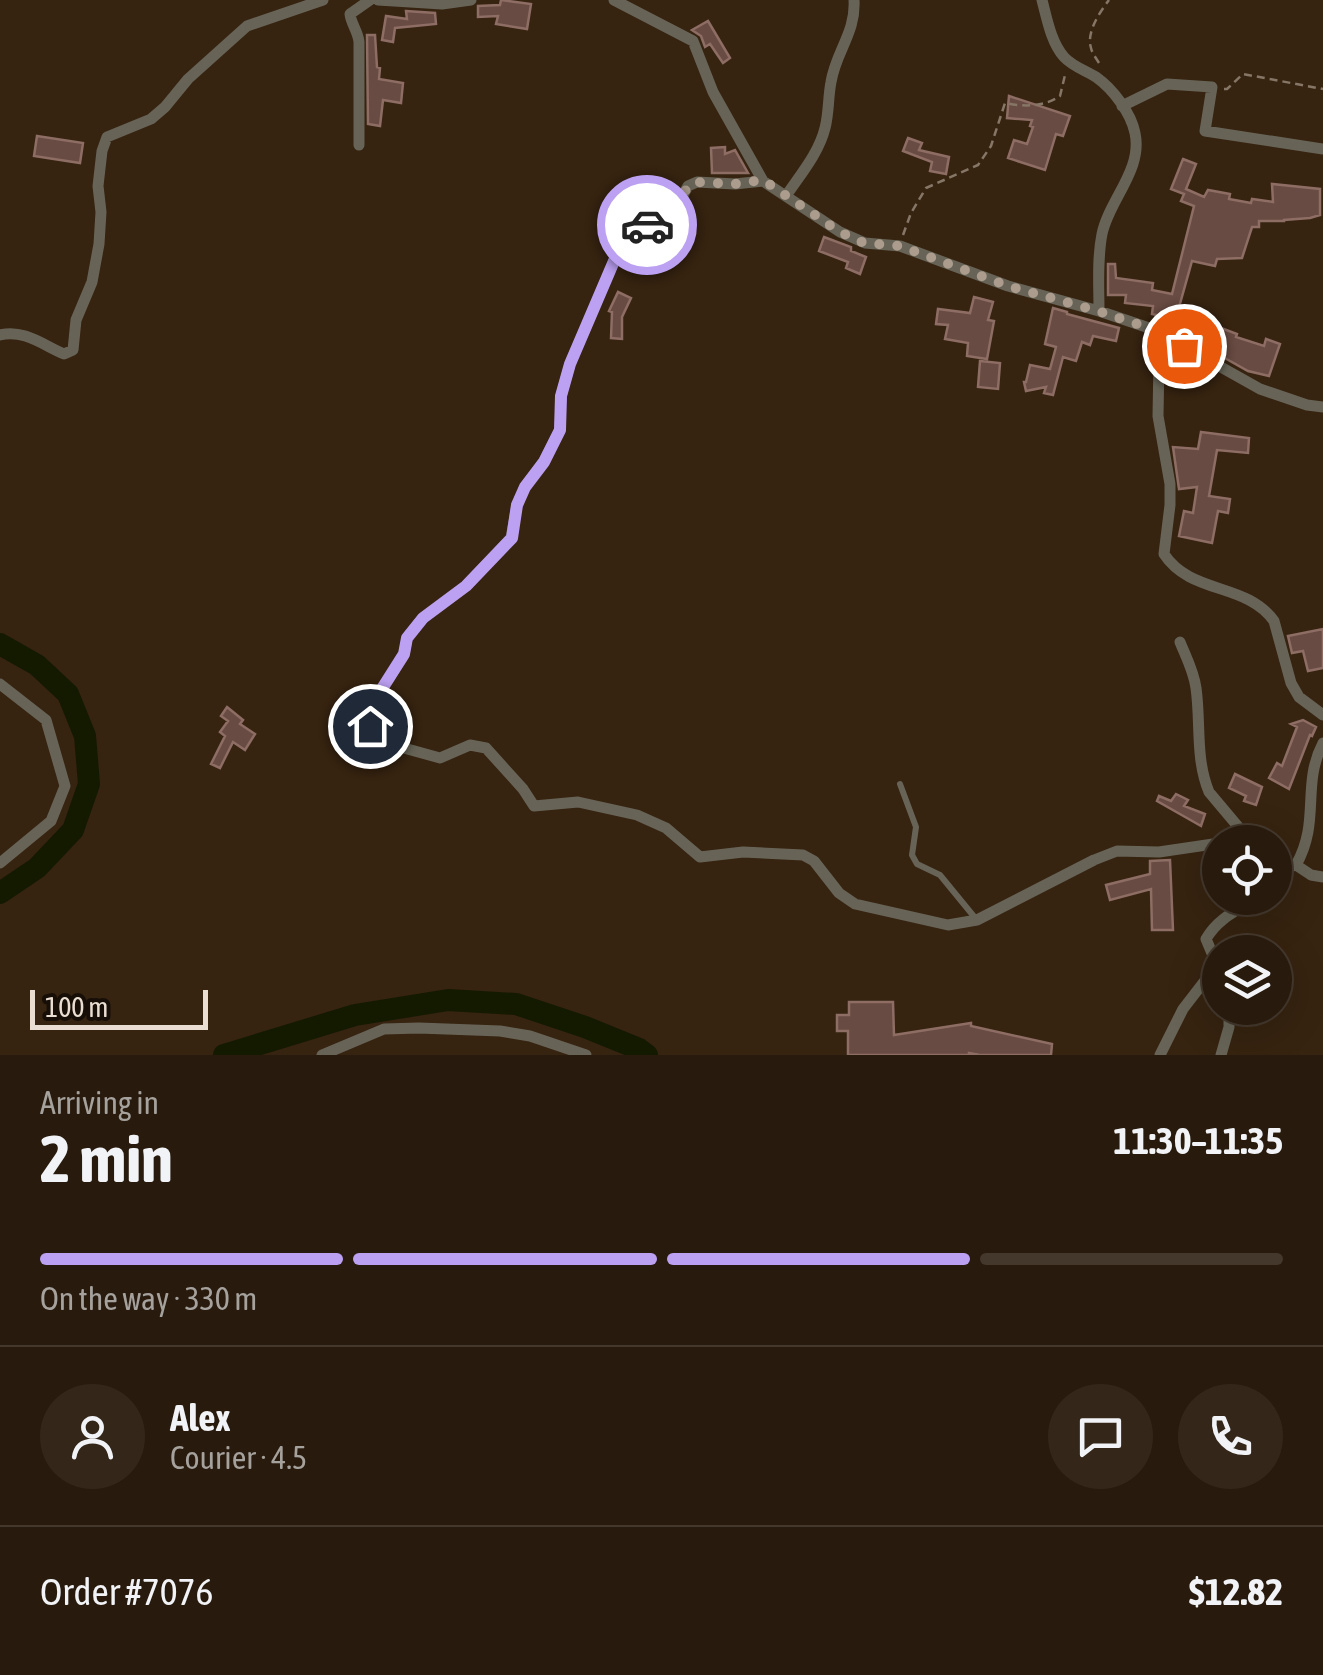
<!DOCTYPE html>
<html lang="en">
<head>
<meta charset="utf-8">
<style>
  :root { --surface:#281a0c; --page:#34271a; --text:#f1f3f6; --muted:#a5a19d; --line:#44382d; --accent:#bca0f2 }
  body { margin:0; font-family:"Asap Condensed",sans-serif; background:var(--page); color:var(--text); height:100vh; display:flex; flex-direction:column; font-size:38px; white-space:nowrap }
  * { box-sizing:border-box; margin:0 }
  p { font-size:32px; color:var(--muted) }
  .icon { flex:none; width:55px; height:55px; fill:none; stroke:currentColor; stroke-width:2; stroke-linecap:round; stroke-linejoin:round }
  .map { position:relative; height:1055px; overflow:hidden }
  .side { display:flex; flex-direction:column; background:var(--surface); flex:1 }
  .side>* { flex:none }
  .buttons { position:absolute; left:1202px; top:825px; display:grid; gap:20px }
  .buttons a { display:grid; place-items:center; width:90px; height:90px; border-radius:50%; background:var(--surface); box-shadow:0 10px 40px #0002,0 0 0 2px var(--line); font-size:50px }
  .scale { position:absolute; left:30px; bottom:25px; width:178px; box-sizing:border-box; padding-left:10px; border:5px solid #eaddd1; border-top:0; font-size:28px; line-height:35px; white-space:nowrap; color:#eaddd1; -webkit-text-stroke:8px #170f07; paint-order:stroke }
  .pin { position:absolute; display:grid; place-items:center; width:85px; height:85px; color:#fff; margin:-42px; border:5px solid #fff; border-radius:50%; box-shadow:0 2px 10px #0007 }
  .courier { position:absolute; display:grid; place-items:center; width:100px; height:100px; margin:-50px; border:8px solid #bca0f2; border-radius:50%; background:#fff; color:#222; box-shadow:0 2px 12px #0007 }
  .headline em { font-style:normal; font-weight:700 }
  .headline div { display:flex; flex-direction:column-reverse }
  .headline { display:flex; align-items:center; justify-content:space-between; height:170px; padding:0 40px }
  h1 { font-size:65px; font-weight:700; line-height:75px }
  .bar { display:grid; grid-template-columns:repeat(4,1fr); gap:15px 10px; align-content:center; height:120px; padding:0 40px }
  .bar i { height:12px; border-radius:8px; background:var(--line) }
  .bar .on { background:var(--accent) }
  .bar p { grid-column:span 4 }
  .line { display:flex; align-items:center; gap:25px; padding:0 40px; border-top:2px solid var(--line) }
  .line div { flex:1 }
  .round { display:grid; place-items:center; flex:none; width:105px; height:105px; border-radius:52px; background:var(--page) }
  .map>svg:first-child { display:block }
</style>
</head>
<body>
<div class="map">
<svg width="1323" height="1055" viewBox="0 0 1323 1055">
  <rect width="100%" height="100%" fill="#362310"/>
  <g fill="none" stroke-linecap="round" stroke-linejoin="round">
    <!-- river -->
    <path stroke="#141a00" stroke-width="22" d="M0 644 37 665 68 694 85 736 89 784 73 830 37 868 0 893
      M224 1055 355 1015 448 1000 516 1004 585 1027 639 1049 647 1055"/>
  </g>
  <!-- building -->
  <path fill="#684b42" stroke="#8d6d64" stroke-width="2.5" d="M501 0 531 4 527 29 496 24 498 16 478 17V6L500 5Z
    M406 11 435 13 436 24 395 28 393 42 382 40 386 16 407 19Z
    M708 21 730 58 723 63 710 44 705 47 701 36 692 30Z
    M367 35H375L377 67 380 68 379 79 403 83 401 103 383 100 380 126 368 124Z
    M1009 96 1070 116 1063 136 1056 134 1045 170 1008 158 1014 140 1027 144 1033 127 1030 126 1032 120 1007 118Z
    M37 136 83 143 80 163 34 156Z
    M908 138 922 143 919 150 949 157 946 174 930 171 932 162 903 151Z
    M725 147V154L735 150 748 173H712L711 148Z
    M1183 159 1196 164 1186 189 1204 197 1208 190 1230 194 1229 199 1251 203 1252 199 1273 202 1272 184 1320 189V215L1310 218 1284 220V221H1259V227H1252L1242 258 1217 259 1215 266 1192 261 1174 325 1164 321 1165 317 1152 314 1153 306 1125 303 1126 295H1108V264H1115L1116 278 1153 283 1152 290 1172 294 1194 206 1181 201 1184 194 1171 189Z
    M824 237 851 247V251L866 257 860 274 846 268 848 262 819 251Z
    M618 292 631 298 622 317V339L611 338 612 312 609 311Z
    M974 297 993 302 988 320 994 321 987 359 967 356 968 343 945 339 948 325 936 324 938 309 970 313Z
    M1053 308 1067 312V314L1119 328 1116 341 1093 336 1090 345 1082 342 1076 361 1063 357 1053 395 1044 393 1046 387 1026 391 1024 382H1026L1030 365 1050 369 1056 347 1045 344Z
    M1221 328 1237 334 1236 337 1264 346 1266 339 1280 344 1269 376 1248 371 1214 352Z
    M980 361 1000 363 998 389 978 387Z
    M1201 432 1249 438 1248 453 1217 450 1209 496 1230 499 1228 513 1218 511 1212 543 1179 536 1184 511 1193 513 1197 487 1179 489 1173 447 1198 449Z
    M1323 629V668L1308 671 1303 651 1292 653 1288 636Z
    M227 707 243 720 240 724 255 734 245 750 233 742 220 768 211 764 225 736 220 732 228 721 221 716Z
    M1303 720 1316 727 1312 736 1310 735 1289 789 1269 778 1277 763 1282 766 1297 727 1291 724Z
    M1235 774 1262 787 1256 805 1244 801 1246 796 1229 788Z
    M1176 794 1188 800 1184 806 1205 814 1201 826 1157 801 1159 796 1171 801Z
    M1170 860 1173 930H1152L1151 889 1110 900 1106 885 1150 874V861Z
    M849 1002H893L894 1035 971 1023V1026L1052 1044 1051 1055H980L969 1053V1055H848V1031H837V1015H849Z"/>
  <g fill="none" stroke-linecap="round" stroke-linejoin="round">
    <!-- path -->
    <path stroke="#867666" stroke-width="2.5" stroke-dasharray="8 5" stroke-linecap="butt" d="M1099 63C1096 58 1092 53 1091 48 1086 32 1100 12 1109 0
      M1224 89H1227L1243 74 1323 89
      M903 235 911 213 926 188 978 165 991 146 1005 103C1024 107 1044 107 1060 96L1065 75"/>
    <!-- service -->
    <path stroke="#676457" stroke-width="6" d="M900 784 916 827 912 855 917 864 940 875 976 919"/>
    <!-- minor -->
    <path stroke="#676457" stroke-width="11" d="M378 0 442 4 471 0
      M614 0 693 41 713 92 763 181 840 232 865 243 900 246 1008 286 1099 311 1155 330 1260 389 1307 405 1323 407
      M1042 0C1047 19 1051 42 1064 57 1072 66 1086 71 1096 77 1113 89 1131 113 1135 133 1143 170 1109 200 1102 234 1097 259 1099 286 1099 311
      M1122 106 1167 84 1212 87 1205 131 1323 149
      M359 145V42C358 31 351 24 350 14L370 0
      M763 181 735 184 697 182 688 186 674 211 634 231 620 247 570 364 561 396 560 430 544 461 525 487 517 505 511 538 466 586 423 618 407 638 404 655 366 714 369 725 382 742 440 758 470 745 486 748 523 789 534 806 578 802 637 815 666 828 700 857 743 852 803 855 814 861 839 893 855 904 948 925 977 920 1094 860 1117 851 1159 852 1220 843
      M786 196C800 175 819 153 825 128 829 113 828 97 831 82 836 51 856 33 854 0
      M1155 330 1159 360 1158 416 1170 484V505L1164 554C1191 595 1246 582 1274 621L1291 683 1299 697 1323 715
      M0 335C24 329 43 345 64 354L73 350 76 320 92 282 99 244 101 212 98 186 102 151 107 137 151 119 165 107 188 79 247 26 323 0
      M1180 642C1186 657 1194 672 1196 688 1201 723 1195 758 1209 792L1251 842
      M0 684 46 720 65 786 51 821 0 863
      M1296 865C1321 821 1301 785 1323 743
      M1275 876 1279 870 1296 865 1311 875 1323 877
      M322 1055 384 1029 419 1028 500 1031 530 1036 586 1055
      M1160 1055 1183 1009 1217 965 1206 939C1218 918 1238 910 1257 898
      M1221 1055 1229 1027V1008"/>
  </g>
  <g fill="none" stroke-linecap="round" stroke-linejoin="round">
    <!-- done -->
    <path stroke="#ab9c8d" stroke-width="10" stroke-dasharray="0 18" d="M647 225 674 211 688 186 696 182 735 184 763 180 840 232 864 243 900 246 1008 286 1098 311 1155 330 1184 346"/>
    <!-- route -->
    <path stroke="#bca0f2" stroke-width="12" d="M370 726 366 714 404 654 407 638 423 618 466 586 512 538 517 505 525 487 544 462 560 430 561 396 570 364 620 247 634 232 647 225"/>
  </g>
</svg>
<div class="buttons">
<a><svg class="icon" aria-label="locate" viewBox="0 0 24 24"><circle cx="12" cy="12" r="6"/><path d="M12 2v4M12 18v4M2 12h4M18 12h4"/></svg></a>
<a><svg class="icon" aria-label="layers" viewBox="0 0 24 24"><path d="M12 4l9 5-9 5-9-5zM3 14l9 5 9-5"/></svg></a>
</div>
<div class="scale">100 m</div>
<div class="pin" style="left:1184px;top:346px;background:#ea580c"><svg class="icon" aria-label="bag" viewBox="0 0 24 24"><path d="M5 8h14l-1 12H6zM9 8a3 3 0 0 1 6 0"/></svg></div>
<div class="pin" style="left:370px;top:726px;background:#1f2937"><svg class="icon" aria-label="home" viewBox="0 0 24 24"><path d="M3 11l9-7 9 7M6 9v11h12V9"/></svg></div>
<div class="courier" style="left:647px;top:225px"><svg class="icon" aria-label="car" viewBox="0 0 24 24"><path d="M5 17H2v-5l4-1 3-4h7l3 4 3 1v5h-3M9 17h6M6 11h13"/><circle cx="7" cy="17" r="2"/><circle cx="17" cy="17" r="2"/></svg></div>
</div>
<section class="side">
<div class="headline"><div><h1>2 min</h1><p>Arriving in</p></div><em>11:30–11:35</em></div>
<div class="bar"><i class="on"></i><i class="on"></i><i class="on"></i><i></i><p>On the way · 330 m</p></div>
<div class="line" style="height:180px"><a class="round"><svg class="icon" aria-label="person" viewBox="0 0 24 24"><circle cx="12" cy="8" r="4"/><path d="M4 21q1-7 8-7t8 7"/></svg></a><div><b>Alex</b><p>Courier · 4.5</p></div><a class="round"><svg class="icon" aria-label="chat" viewBox="0 0 24 24"><path d="M4 5h16v11H9l-5 4z"/></svg></a><a class="round"><svg class="icon" aria-label="phone" viewBox="0 0 24 24"><path d="M5 4h4l2 5-3 2q2 4 5 5l2-3 5 2v4C11 20 4 13 5 4z"/></svg></a></div>
<div class="line" style="height:130px"><div>Order #7076</div><b>$12.82</b></div>
</section>
</body>
</html>
